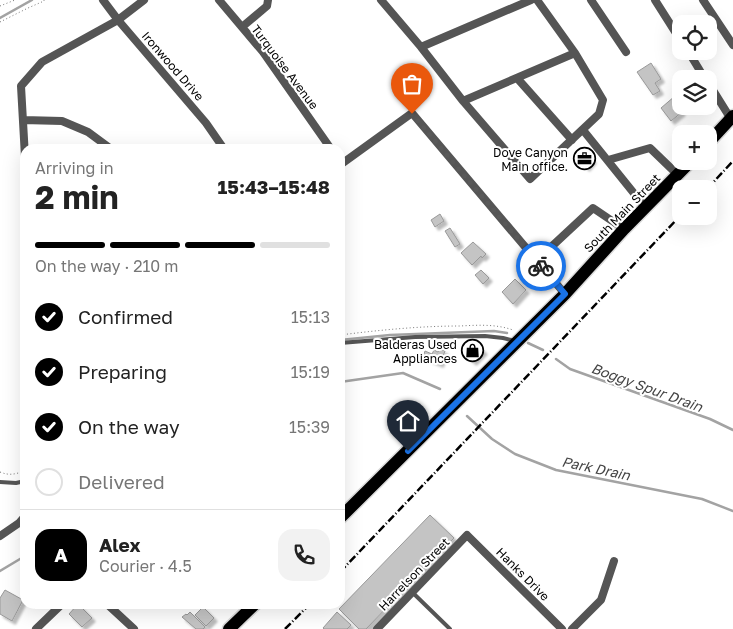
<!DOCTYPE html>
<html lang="en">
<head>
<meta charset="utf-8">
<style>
  :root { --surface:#fff; --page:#f2f2f2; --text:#222; --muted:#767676; --line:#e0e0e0; --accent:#000 }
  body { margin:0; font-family:"Golos Text",sans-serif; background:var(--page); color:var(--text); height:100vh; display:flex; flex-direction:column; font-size:19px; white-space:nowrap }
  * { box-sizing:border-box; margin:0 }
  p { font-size:16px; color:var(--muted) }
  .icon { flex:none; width:28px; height:28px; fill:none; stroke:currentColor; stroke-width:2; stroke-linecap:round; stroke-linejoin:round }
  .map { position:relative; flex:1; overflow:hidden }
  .drawer { position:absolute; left:20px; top:144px; width:325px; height:465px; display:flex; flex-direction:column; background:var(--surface); border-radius:15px; box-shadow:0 5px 20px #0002 }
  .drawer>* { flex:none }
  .buttons { position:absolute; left:672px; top:15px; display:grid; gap:10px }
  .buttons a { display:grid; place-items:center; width:45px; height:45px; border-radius:10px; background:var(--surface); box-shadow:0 5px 20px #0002; font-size:25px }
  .pin { position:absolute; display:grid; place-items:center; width:42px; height:42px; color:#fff; margin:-51px -21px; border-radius:50% 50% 50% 0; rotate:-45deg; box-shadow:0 0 5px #0007 }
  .pin .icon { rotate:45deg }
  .courier { position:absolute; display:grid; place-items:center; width:50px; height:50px; margin:-25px; border:4px solid #1a73e8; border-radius:50%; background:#fff; color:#222; box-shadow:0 1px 6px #0007 }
  .summary em { font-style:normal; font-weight:700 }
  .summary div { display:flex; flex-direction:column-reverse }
  .summary { display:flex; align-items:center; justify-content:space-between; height:85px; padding:0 15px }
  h1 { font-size:32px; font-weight:700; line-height:38px }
  .bar { display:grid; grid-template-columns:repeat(4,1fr); gap:8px 5px; align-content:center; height:60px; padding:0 15px }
  .bar i { height:6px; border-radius:4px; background:var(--line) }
  .bar .active { background:var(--accent) }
  .bar p { grid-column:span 4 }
  .line { display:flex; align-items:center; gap:12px; padding:0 15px; border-top:1px solid var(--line) }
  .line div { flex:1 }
  .round { display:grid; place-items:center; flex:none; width:52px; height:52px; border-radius:15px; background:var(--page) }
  ol { padding:0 15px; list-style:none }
  li { display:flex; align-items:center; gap:15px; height:55px }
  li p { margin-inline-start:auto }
  li .icon { padding:5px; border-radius:50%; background:var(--accent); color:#fff; stroke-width:4 }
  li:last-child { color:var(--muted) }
  li i { width:28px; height:28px; border:2px solid var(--line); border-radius:50% }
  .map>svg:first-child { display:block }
</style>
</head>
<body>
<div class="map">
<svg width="733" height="629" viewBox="0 0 733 629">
  <defs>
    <filter id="shadow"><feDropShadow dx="3.5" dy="3.5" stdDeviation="1" flood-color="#0004"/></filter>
  </defs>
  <rect width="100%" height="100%" fill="#fff"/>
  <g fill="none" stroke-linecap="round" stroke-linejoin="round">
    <!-- stream -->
    <path stroke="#a3a3a3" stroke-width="2.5" d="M0 18 32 0
      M340 340 390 335 494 331 507 333
      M528 343 543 350
      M556 359 570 369 710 419 733 430
      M340 382 403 373 440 389
      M467 416 492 439 515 454 556 470 702 499 733 511
      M0 571 25 556"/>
  </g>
  <!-- building -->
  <path fill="#c4c4c4" stroke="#999" filter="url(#shadow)" d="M651 63 661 79 655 83 660 91 653 95 637 72Z
    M675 96 681 104V106L684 107 680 110 682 112 671 121 661 108Z
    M583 150 593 160 586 168 580 161 578 162 574 158Z
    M440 214 444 221 435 227 431 220Z
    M450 228 460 244 455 247 445 231Z
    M473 242 486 254 482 258 481 256 472 265 461 253Z
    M481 270 489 278 483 284 475 275Z
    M515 279 526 290 513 304 502 292Z
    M473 341 484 351 473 362 462 352Z
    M440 349 445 351 440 364 423 357 425 351 432 354 434 350 438 352Z
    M430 515 454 538 366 629H359L339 609Z
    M5 590 23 600 12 621 0 614V598Z
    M78 604 92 618 82 627 69 614Z
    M203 607 214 618 206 626 195 615Z
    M190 612 205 627 203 629H196L182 617 186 614 187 615Z
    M337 612 351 625 347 629H324L323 628Z"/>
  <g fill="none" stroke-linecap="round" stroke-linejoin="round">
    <defs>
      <path id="primary" d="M709 142 733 116
        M340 518 565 294 624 229 691 161
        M229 629 255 604"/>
    </defs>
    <!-- primary casing -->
    <use href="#primary" stroke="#dbdbdb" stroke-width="15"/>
    <!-- path -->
    <path stroke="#777" stroke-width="1" stroke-dasharray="1 2.5" stroke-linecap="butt" d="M0 6 15 0
      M0 22 28 8 44 1V0
      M340 335C380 330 420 326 460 326 478 325 496 324 513 330
      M0 472C10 476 15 474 25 471"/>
    <!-- lane -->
    <path stroke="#555" stroke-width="4" d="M340 343 415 337 485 336 503 338 515 341
      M0 482 16 483 25 481
      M412 592 450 629
      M31 604V605
      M36 607 38 604"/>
    <!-- street -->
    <path stroke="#555" stroke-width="8" d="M103 0 118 20 206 123 224 149
      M219 0 263 52 331 149
      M381 0 421 47 463 101 530 179 599 114 603 100 575 53 537 0
      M591 0 626 52
      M655 0 681 41
      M703 0 733 45
      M242 27 267 6 268 0
      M421 47 531 0
      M688 51 705 79
      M517 78 572 140
      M709 84 731 119
      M463 101 575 53
      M23 120 62 121 88 132 111 149
      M583 130 645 207
      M25 157 21 86 42 62 118 20 144 0
      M608 160 650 148 678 175
      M340 165 412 113 565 294
      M550 248 593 208 624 229
      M0 536 19 523 25 516
      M107 604 134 629
      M36 629 62 604
      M377 629 467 535 562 629
      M572 629 601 600 614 561"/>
    <!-- primary -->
    <use href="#primary" stroke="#000" stroke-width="12"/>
    <!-- rail -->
    <path stroke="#000" stroke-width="2.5" stroke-dasharray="8 2.5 1 2.5" stroke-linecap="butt" d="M707 189 733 161
      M340 572 681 215
      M285 629 310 604"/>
  </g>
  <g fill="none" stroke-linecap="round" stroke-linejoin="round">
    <!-- done -->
    <path stroke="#595959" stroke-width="5" stroke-dasharray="0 9" d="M412 114 541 266"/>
    <!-- route -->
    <path stroke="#1a73e8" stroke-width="6" d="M408 451 565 294 541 266"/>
  </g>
  <!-- icons -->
  <defs>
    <symbol id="office-ring" viewBox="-11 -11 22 22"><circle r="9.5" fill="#fff" stroke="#000" stroke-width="1.5"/><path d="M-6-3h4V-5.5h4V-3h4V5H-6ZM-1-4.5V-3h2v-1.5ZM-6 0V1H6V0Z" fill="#000"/></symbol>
    <symbol id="shop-ring" viewBox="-11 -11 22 22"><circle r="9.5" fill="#fff" stroke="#000" stroke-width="1.5"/><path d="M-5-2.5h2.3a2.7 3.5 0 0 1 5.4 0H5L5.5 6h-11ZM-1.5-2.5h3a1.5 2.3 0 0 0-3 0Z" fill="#000"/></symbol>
  </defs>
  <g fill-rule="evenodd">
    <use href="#office-ring" x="572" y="146" width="25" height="25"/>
    <use href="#shop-ring" x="460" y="338" width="25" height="25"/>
  </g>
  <g text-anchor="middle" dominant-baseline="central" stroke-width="4" stroke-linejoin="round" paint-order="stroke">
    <!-- street labels -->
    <g font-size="12" fill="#000" stroke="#fff">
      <text transform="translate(173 66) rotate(49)">Ironwood Drive</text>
      <text transform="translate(285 67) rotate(53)">Turquoise Avenue</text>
      <text transform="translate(622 213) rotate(-46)">South Main Street</text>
      <text transform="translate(414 574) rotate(-46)">Harrelson Street</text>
      <text transform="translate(523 574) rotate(45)">Hanks Drive</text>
    </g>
    <!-- poi labels -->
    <g font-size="12" fill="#000" stroke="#fff" text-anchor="end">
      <text x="568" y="152">Dove Canyon<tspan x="568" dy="14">Main office.</tspan></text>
      <text x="457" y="344">Balderas Used<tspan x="457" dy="14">Appliances</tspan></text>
    </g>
    <!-- water labels -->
    <g font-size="14" font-style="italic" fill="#444" stroke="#fff">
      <text transform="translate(647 387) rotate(20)">Boggy Spur Drain</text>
      <text transform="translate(596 468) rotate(12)">Park Drain</text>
    </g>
  </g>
</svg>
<div class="buttons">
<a><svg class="icon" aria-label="locate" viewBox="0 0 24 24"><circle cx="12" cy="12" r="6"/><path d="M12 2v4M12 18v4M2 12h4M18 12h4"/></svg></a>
<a><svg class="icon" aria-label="layers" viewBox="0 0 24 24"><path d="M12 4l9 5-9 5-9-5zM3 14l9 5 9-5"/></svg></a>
<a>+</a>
<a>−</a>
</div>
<div class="pin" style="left:412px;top:114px;background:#ea580c"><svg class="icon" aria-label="bag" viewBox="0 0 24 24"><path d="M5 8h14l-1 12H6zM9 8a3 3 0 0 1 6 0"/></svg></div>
<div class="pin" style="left:408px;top:451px;background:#1f2937"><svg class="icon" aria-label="home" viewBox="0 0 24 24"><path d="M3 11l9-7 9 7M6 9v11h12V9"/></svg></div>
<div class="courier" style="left:541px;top:266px"><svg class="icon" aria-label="bike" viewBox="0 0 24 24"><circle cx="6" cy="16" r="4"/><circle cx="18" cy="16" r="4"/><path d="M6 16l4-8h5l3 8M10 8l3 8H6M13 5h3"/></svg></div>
<section class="drawer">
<div class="summary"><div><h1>2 min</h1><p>Arriving in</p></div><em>15:43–15:48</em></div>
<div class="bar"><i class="active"></i><i class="active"></i><i class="active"></i><i></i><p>On the way · 210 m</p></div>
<ol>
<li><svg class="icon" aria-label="check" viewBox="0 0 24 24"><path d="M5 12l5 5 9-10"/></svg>Confirmed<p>15:13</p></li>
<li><svg class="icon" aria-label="check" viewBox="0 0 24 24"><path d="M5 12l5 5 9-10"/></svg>Preparing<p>15:19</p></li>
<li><svg class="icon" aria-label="check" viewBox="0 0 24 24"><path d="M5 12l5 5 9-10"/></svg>On the way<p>15:39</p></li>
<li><i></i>Delivered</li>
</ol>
<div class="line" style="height:90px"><b class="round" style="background:var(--accent);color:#fff">A</b><div><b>Alex</b><p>Courier · 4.5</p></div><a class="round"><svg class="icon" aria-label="phone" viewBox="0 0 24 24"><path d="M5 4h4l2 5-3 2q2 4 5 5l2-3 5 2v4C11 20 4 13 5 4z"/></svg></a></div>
</section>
</div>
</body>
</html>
